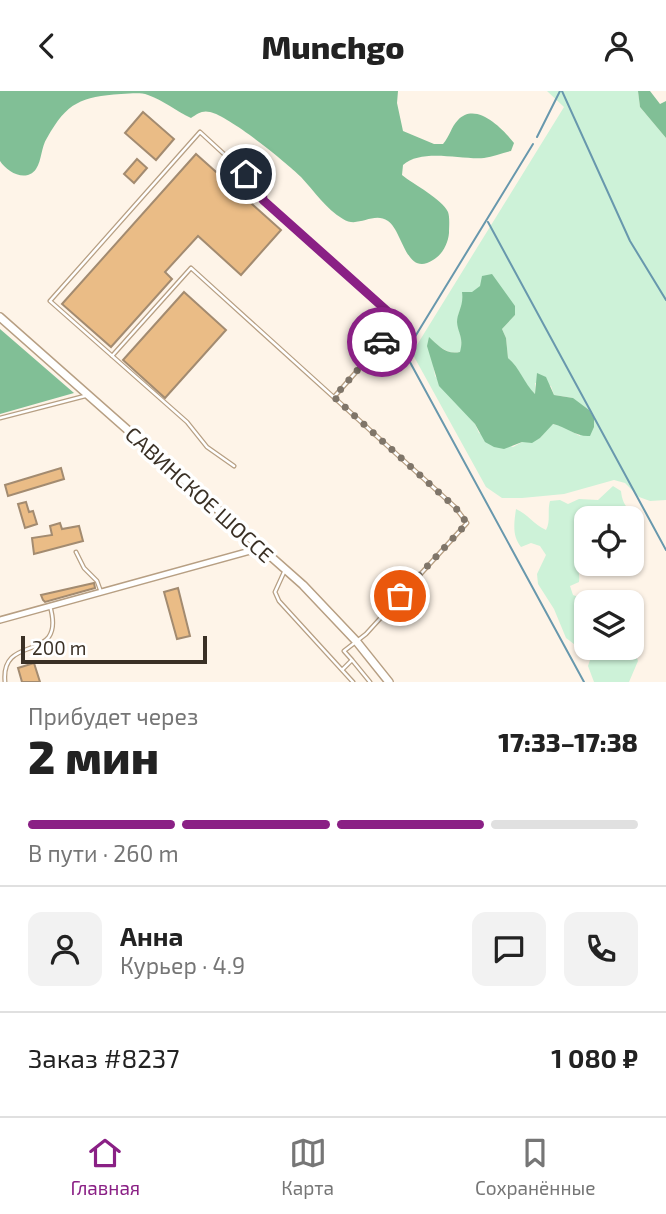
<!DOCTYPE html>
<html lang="ru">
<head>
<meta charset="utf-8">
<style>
  :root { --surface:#fff; --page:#f2f2f2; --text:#222; --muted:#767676; --line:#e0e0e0; --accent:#8a2085 }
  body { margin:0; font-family:"Exo 2",sans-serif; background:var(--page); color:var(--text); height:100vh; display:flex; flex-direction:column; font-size:26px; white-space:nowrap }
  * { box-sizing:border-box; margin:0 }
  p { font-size:23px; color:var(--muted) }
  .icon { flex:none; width:38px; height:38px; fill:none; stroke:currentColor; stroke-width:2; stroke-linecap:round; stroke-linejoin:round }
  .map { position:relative; height:591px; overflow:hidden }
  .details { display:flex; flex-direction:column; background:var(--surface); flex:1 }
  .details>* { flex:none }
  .controls { position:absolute; left:574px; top:415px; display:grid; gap:14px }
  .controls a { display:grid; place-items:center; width:70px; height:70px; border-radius:14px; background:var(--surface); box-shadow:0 2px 5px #0004; font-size:35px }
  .scale { position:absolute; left:21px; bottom:18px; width:186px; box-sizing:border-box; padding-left:7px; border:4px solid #3a3025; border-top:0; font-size:19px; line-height:24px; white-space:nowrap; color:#3a3025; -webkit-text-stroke:5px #fff; paint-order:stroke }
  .pin { position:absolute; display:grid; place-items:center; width:60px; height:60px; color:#fff; margin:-30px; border:4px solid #fff; border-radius:50%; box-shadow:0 2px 7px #0007 }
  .courier { position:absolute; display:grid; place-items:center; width:70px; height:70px; margin:-35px; border:5px solid #8a2085; border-radius:50%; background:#fff; color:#222; box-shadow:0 2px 9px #0007 }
  .overview em { font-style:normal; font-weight:800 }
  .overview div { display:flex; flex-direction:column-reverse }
  .overview { display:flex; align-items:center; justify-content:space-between; height:119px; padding:0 28px }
  h1 { font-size:46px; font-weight:800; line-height:52px }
  .bar { display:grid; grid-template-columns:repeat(4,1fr); gap:10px 7px; align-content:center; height:84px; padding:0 28px }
  .bar i { height:9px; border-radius:5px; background:var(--line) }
  .bar .active { background:var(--accent) }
  .bar p { grid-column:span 4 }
  .line { display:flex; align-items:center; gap:18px; padding:0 28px; border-top:2px solid var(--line) }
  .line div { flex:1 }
  .round { display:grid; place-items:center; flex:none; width:74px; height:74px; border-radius:14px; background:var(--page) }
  header { display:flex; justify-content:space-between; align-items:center; height:91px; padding:0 28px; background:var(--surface); font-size:32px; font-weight:800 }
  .tab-bar { display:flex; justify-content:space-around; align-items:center; height:98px; border-top:2px solid var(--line); background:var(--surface); font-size:19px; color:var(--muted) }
  .tab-bar a { display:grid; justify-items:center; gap:4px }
  .tab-bar .active { color:var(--accent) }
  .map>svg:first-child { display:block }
</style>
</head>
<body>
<header><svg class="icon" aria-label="back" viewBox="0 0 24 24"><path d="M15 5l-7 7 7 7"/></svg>Munchgo<svg class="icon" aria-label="person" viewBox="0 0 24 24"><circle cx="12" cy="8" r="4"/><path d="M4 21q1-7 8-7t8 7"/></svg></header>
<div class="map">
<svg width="666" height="591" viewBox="0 0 666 591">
  <rect width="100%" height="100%" fill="#fef4e8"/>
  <!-- green -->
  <path fill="#cdf2d8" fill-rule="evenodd" d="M547 0H638L640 16 666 47V409L650 410 639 406 625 392 614 389 564 403 522 407H502L486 396 412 262 564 16ZM481 195 515 224 502 238 506 247 508 267 520 282 523 291 536 304 535 292 551 295 554 304 573 307 580 345 562 335 552 333 540 347 522 351 513 356 479 342 475 333 435 285 429 247C440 255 446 264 461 261 463 249 460 244 458 233 456 218 469 203 481 195Z
    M613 395 621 400C622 411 626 417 635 424L632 431V427H586V453H578C571 468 581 476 579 491L570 495 573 504 592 511H586V556H632V554L638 570 629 591H594L588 575 591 566 566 547 554 518 538 493 537 483 546 464 540 455 531 452 521 456C512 445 514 432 516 418 528 423 534 434 546 439 551 429 547 421 550 410L560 409 568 413 579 408 598 409Z"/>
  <!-- forest -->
  <path fill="#81bf96" d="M0 0H398L397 12 403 40 434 53H443C450 45 451 36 458 29 476 10 503 38 514 52L511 60C502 62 493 66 484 67 461 69 422 57 403 74L402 84C413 93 442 108 448 121 450 126 449 137 449 142 448 153 442 164 433 169 406 187 403 140 388 130 373 120 358 138 343 128 325 117 315 101 301 86 286 71 229 25 210 21 202 19 197 23 191 27 176 20 163 9 148 4 139 1 131 3 121 3 81 6 67 11 47 47 41 56 42 69 36 78 26 92 7 81 0 70Z
    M638 0H650L660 13 666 10V47L640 16Z
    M492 183 515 215V224L502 238 506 247 508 267C520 277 524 292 535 303L537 282 546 286 554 304 573 307 589 319 594 327V336L590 345C576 346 566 336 553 333L540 347 532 352 522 351 504 358 494 356 485 351 475 333 439 295 427 255 429 246C439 255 446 264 460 261 464 246 458 243 457 231 457 221 464 215 462 201H472L480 195 482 185Z
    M0 238 74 302 0 323Z"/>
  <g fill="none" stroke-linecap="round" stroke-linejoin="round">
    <!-- stream -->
    <path stroke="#6898ad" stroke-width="2" d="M562 0 630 150 666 209
      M537 46 560 0
      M533 53 405 262 584 591
      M488 131 666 459"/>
  </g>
  <!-- building -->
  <path fill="#eabc86" stroke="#a38b70" stroke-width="2" d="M143 21 174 48 156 69 125 42Z
    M196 63 281 139 241 184 198 145 165 181 172 188 111 256 62 213Z
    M137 68 147 77 134 92 124 83Z
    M184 201 226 239 165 307 123 269Z
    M61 377 64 388 8 405 5 394Z
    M26 411 29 421 33 420 37 433 25 437 18 413Z
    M60 432 62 438 79 435 83 450 34 463 32 447 52 444 50 435Z
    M94 492 95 497 45 511 43 509 41 504Z
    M178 497 190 545 177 548 164 501Z
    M34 572 40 591H22L18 577Z"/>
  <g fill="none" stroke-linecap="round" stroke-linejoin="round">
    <defs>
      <path id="service" d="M112 265 191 177 455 416 467 432 366 543 344 560 352 569 342 579
        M0 327 85 305
        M234 375 207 356 187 331 50 210 200 41 262 98 263 109 395 227 396 236 334 306
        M76 461 84 477 97 490 101 501
        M285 479 275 501 279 510 353 591
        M352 569 370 591
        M5 591C0 540 67 575 50 515"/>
      <path id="minor" d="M0 529 261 457"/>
      <path id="tertiary" d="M0 226 303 494 357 551 389 591"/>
    </defs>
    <!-- service casing -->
    <use href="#service" stroke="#b79f83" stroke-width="5"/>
    <!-- minor casing -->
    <use href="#minor" stroke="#b79f83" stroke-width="8"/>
    <!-- tertiary casing -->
    <use href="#tertiary" stroke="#b79f83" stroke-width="10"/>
    <!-- service -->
    <use href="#service" stroke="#fff" stroke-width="2.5"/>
    <!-- minor -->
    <use href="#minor" stroke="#fff" stroke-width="5"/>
    <!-- tertiary -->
    <use href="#tertiary" stroke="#fff" stroke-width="7"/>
  </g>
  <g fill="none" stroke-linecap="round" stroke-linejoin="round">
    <!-- done -->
    <path stroke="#7f7569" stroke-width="7" stroke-dasharray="0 12.6" d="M382 251 334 306 455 416 467 432 400 505"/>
    <!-- route -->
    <path stroke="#8a2085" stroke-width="9" d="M246 83 262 98 263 109 395 227 396 236 382 251"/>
  </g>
  <g text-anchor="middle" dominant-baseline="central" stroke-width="7" stroke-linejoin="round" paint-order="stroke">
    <!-- street labels -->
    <g font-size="21" fill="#3a3025" stroke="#fff">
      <text transform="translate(200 403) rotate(42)">САВИНСКОЕ ШОССЕ</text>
    </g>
  </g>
</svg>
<div class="controls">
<a><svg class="icon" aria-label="locate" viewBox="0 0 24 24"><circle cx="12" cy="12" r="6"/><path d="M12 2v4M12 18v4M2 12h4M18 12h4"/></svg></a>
<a><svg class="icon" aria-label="layers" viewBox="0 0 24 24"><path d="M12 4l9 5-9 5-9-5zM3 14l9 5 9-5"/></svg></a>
</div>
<div class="scale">200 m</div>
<div class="pin" style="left:400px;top:505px;background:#ea580c"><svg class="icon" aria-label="bag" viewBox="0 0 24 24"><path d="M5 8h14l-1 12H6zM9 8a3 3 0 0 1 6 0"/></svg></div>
<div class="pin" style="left:246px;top:83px;background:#1f2937"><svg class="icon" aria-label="home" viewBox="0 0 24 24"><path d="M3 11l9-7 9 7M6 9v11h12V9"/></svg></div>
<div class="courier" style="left:382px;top:251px"><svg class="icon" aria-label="car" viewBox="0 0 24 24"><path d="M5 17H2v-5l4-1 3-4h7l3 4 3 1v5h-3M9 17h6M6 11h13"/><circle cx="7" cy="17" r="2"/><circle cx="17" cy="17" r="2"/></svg></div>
</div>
<section class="details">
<div class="overview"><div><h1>2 мин</h1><p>Прибудет через</p></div><em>17:33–17:38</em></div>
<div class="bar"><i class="active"></i><i class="active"></i><i class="active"></i><i></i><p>В пути · 260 m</p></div>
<div class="line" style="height:126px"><a class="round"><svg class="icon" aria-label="person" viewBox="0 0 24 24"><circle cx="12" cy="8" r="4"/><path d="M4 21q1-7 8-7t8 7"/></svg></a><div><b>Анна</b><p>Курьер · 4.9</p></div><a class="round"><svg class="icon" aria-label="chat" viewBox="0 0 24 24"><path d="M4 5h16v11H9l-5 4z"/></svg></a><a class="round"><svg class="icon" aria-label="phone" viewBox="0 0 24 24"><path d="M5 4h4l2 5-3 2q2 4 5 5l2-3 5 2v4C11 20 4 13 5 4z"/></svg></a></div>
<div class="line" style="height:91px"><div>Заказ #8237</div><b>1 080 ₽</b></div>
</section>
<nav class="tab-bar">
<a class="active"><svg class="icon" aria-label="home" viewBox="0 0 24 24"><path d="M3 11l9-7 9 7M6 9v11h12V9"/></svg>Главная</a>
<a><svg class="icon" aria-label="map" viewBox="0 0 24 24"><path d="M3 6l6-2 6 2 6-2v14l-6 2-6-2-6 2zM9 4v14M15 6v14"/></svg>Карта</a>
<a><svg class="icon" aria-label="saved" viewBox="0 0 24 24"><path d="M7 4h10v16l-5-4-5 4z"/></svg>Сохранённые</a>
</nav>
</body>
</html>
